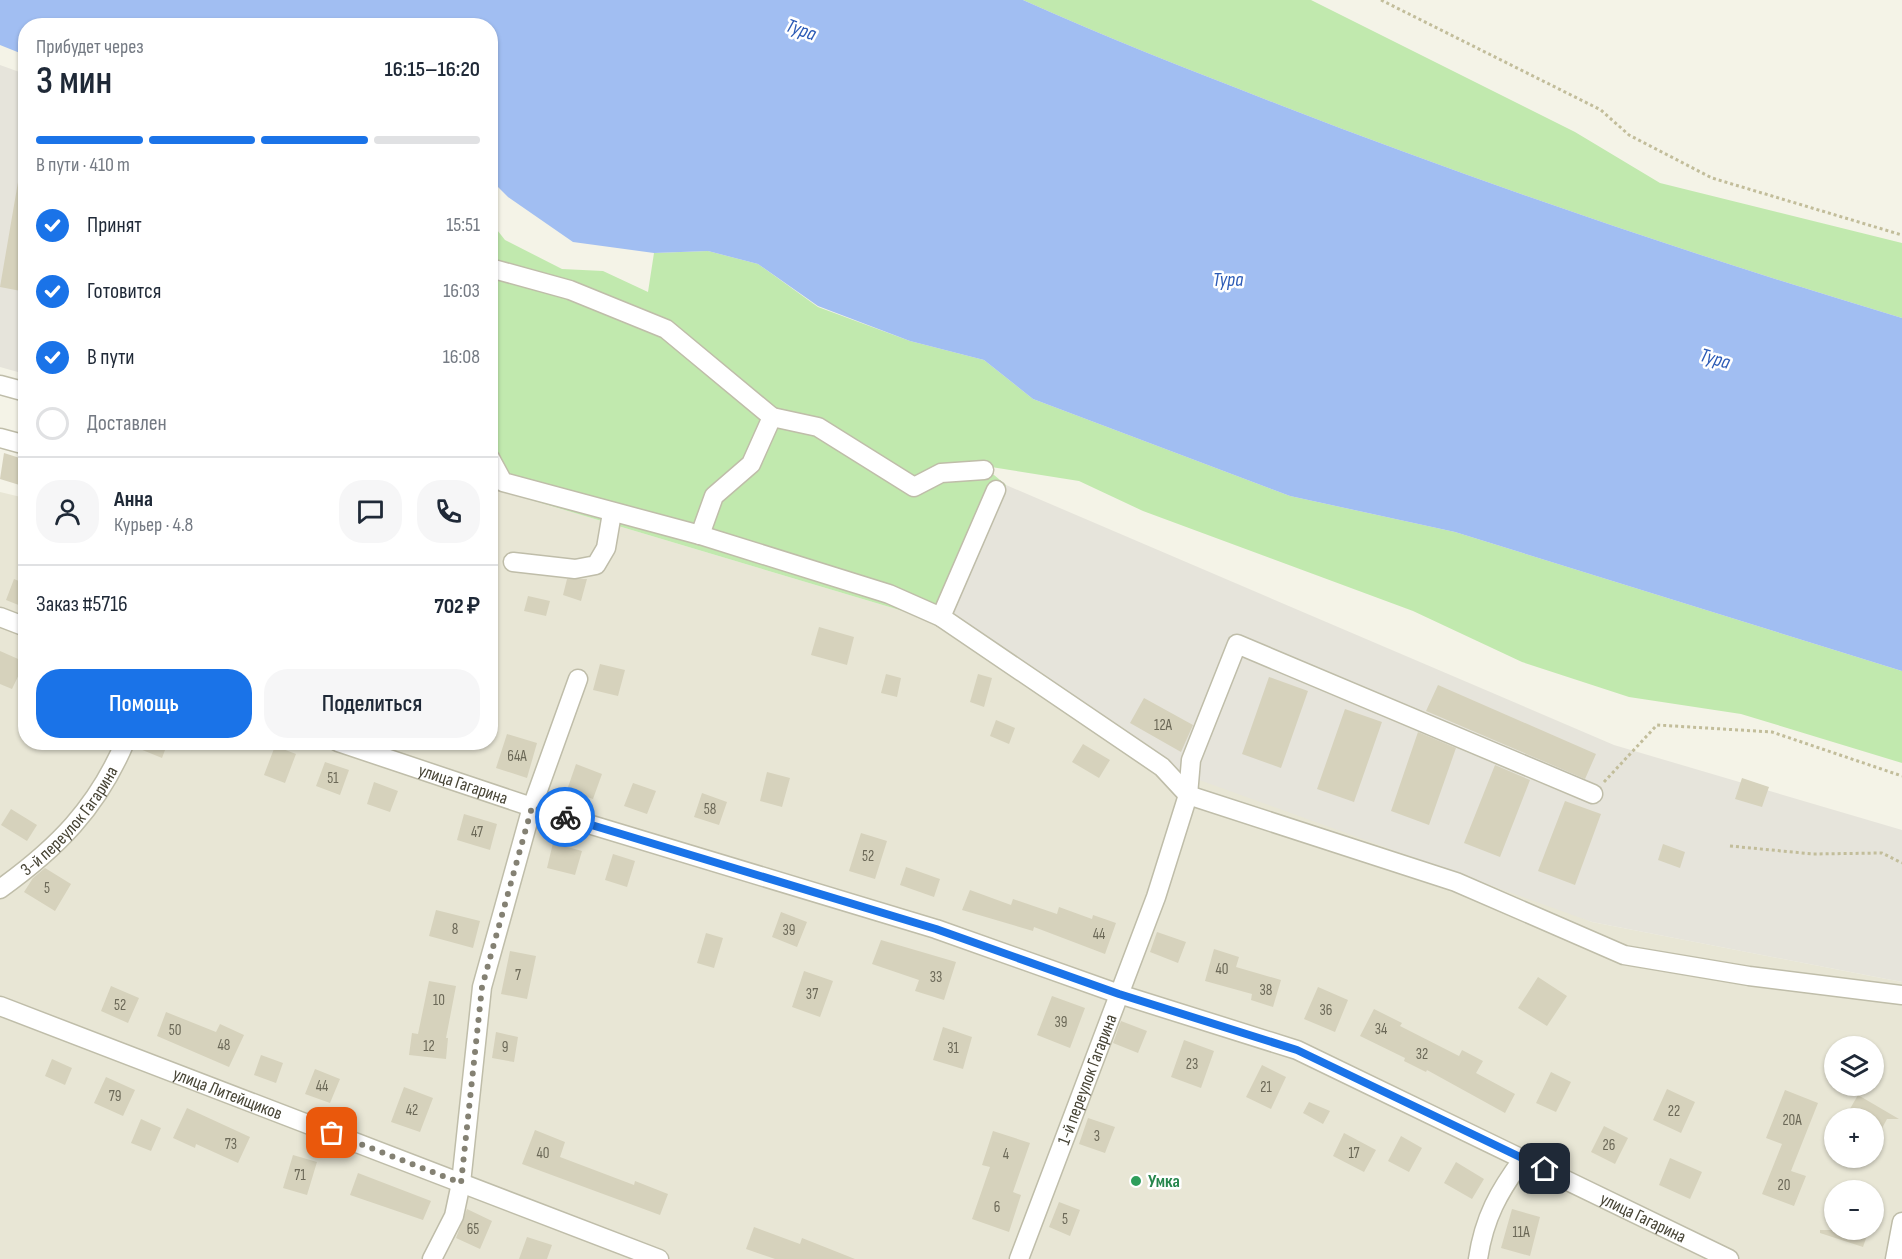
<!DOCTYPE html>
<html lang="ru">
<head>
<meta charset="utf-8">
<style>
  :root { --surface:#fff; --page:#f6f6f7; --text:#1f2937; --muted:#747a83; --line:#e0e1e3; --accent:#1a73e8 }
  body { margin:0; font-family:"Sofia Sans Condensed",sans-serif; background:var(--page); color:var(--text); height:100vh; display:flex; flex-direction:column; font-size:22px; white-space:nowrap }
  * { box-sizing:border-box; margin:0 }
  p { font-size:20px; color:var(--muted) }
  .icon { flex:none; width:33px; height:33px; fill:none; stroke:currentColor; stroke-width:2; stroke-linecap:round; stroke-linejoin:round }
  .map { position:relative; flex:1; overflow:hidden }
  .side { position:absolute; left:18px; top:18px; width:480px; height:732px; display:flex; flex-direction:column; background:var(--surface); border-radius:24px; box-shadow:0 2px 4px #0004 }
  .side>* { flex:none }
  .tools { position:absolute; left:1824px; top:1036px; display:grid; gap:12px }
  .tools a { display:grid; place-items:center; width:60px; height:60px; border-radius:50%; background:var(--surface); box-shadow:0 2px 4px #0004; font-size:30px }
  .pin { position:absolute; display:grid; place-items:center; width:51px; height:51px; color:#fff; margin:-26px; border-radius:12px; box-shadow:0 3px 9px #0006 }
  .courier { position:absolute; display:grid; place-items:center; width:60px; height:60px; margin:-30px; border:4px solid #1a73e8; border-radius:50%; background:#fff; color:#222; box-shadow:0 2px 8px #0007 }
  .head em { font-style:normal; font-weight:600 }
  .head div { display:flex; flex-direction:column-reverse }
  .head { display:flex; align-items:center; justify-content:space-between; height:102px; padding:0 18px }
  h1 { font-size:39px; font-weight:600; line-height:45px }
  .bar { display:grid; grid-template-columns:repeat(4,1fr); gap:9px 6px; align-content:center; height:72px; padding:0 18px }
  .bar i { height:8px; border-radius:4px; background:var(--line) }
  .bar .current { background:var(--accent) }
  .bar p { grid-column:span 4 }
  .line { display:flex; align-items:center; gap:15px; padding:0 18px; border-top:2px solid var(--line) }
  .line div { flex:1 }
  .round { display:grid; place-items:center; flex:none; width:63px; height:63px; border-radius:24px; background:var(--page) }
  ol { padding:0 18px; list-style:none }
  li { display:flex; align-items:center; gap:18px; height:66px }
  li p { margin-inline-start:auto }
  li .icon { padding:6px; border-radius:50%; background:var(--accent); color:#fff; stroke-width:4 }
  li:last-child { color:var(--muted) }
  li i { width:33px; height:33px; border:3px solid var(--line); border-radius:50% }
  .action { display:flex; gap:12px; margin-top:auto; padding:12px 18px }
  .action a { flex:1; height:69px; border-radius:24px; background:var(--accent); color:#fff; font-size:24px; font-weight:600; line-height:69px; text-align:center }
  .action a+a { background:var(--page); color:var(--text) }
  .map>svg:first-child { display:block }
</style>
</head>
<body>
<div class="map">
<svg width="1902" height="1259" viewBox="0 0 1902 1259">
  <rect width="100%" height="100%" fill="#f4f3e7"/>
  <!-- residential -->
  <path fill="#e8e6d5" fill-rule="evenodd" d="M491 488 913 614 1592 922 1902 982V1259H0V492L25 498 26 742H490ZM1834 1047H1874V1086H1834ZM1834 1119H1874V1158H1834ZM1834 1191H1874V1230H1834Z"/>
  <!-- industrial -->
  <path fill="#e6e4db" d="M0 65 25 74V374L0 367Z
    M1006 485 1614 745 1902 830V982L1592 922 1177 772 951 615Z"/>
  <!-- green -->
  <path fill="#c1e9ae" d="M1023 0H1311L1575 132 1660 183 1902 243V318C1692 255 1484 184 1280 105 1193 71 1107 38 1023 0Z
    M490 221 505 240 562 269 603 271 648 292 654 253 708 251 758 264 818 307 910 341 984 360 1033 399 1290 496 1455 532 1902 671V763L1741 714 1629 697 1522 662 1413 611 1143 511 1079 481 966 463 994 475 1006 485 951 615 913 614 491 488Z"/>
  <!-- water -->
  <path fill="#a1bef2" d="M0 0H1023C1107 38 1193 71 1280 105 1484 184 1692 255 1902 318V671L1455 532 1290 496 1033 399 984 360 910 341 818 306 758 264 708 251 654 253 573 242 508 197 491 180 490 26H26L25 55 0 45Z"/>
  <!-- building -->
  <path fill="#d6d2bc" d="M18 182H26V292L0 287Z
    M4 453 26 460V487L0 479Z
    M14 579 26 584V608L6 600Z
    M567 579H587L581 601 563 595Z
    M528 596 550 601 546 616 524 611Z
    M819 627 854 637 847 665 811 655Z
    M0 651 25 662 12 689 0 684Z
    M600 664 625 670 618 696 593 690Z
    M886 674 901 678 897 697 881 693Z
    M978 674 992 678 984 707 970 702Z
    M1269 677 1308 691 1281 768 1242 754Z
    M1438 685 1596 754 1585 779 1426 711Z
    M1144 698 1193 725 1181 752 1130 723Z
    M1345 709 1382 722 1354 802 1317 789Z
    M996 720 1015 728 1009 744 990 736Z
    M1418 732 1456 748 1429 825 1391 811Z
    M507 734 537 743 527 778 496 768Z
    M136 742H168L162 758 135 747Z
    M1083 744 1110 760 1099 778 1072 762Z
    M275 746 296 754 285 783 264 775Z
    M325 762 349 770 340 795 316 786Z
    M576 764 602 774 593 799 567 790Z
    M1495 765 1530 780 1500 857 1464 843Z
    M767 772 790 778 782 807 760 801Z
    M1742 778 1769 787 1762 807 1735 799Z
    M374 782 398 791 390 812 367 804Z
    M633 783 656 791 647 814 624 806Z
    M702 793 727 802 719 825 694 817Z
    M1565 801 1601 814 1575 885 1538 871Z
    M11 809 37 825 27 841 1 825Z
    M464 814 497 824 490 850 457 840Z
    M861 833 887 841 875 879 849 871Z
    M553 843 582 851 575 875 547 868Z
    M1663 844 1685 852 1680 868 1658 860Z
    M613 854 635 861 627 887 605 880Z
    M906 867 940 879 934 897 900 885Z
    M45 868 71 884 55 911 24 892 33 878Z
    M970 890 1011 905 1013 899 1057 914 1059 907 1092 919 1093 915 1116 923 1105 954 1034 927 1033 931 962 910Z
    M436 910 480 921 473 948 429 936Z
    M781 912 807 922 797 947 772 937Z
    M1157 932 1186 942 1178 963 1150 952Z
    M706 933 723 938 714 968 697 963Z
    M881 940 956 962 944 1000 915 991 919 980 872 964Z
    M1214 949 1239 957 1236 967 1281 980 1273 1007 1251 1000 1252 994 1205 981Z
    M510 951 536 956 527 999 501 994Z
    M804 971 833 981 820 1017 792 1007Z
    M1538 977 1567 996 1547 1026 1518 1008Z
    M429 981 456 986 446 1038H448L446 1059 409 1055 412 1033 418 1034Z
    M111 986 139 998 128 1023 101 1011Z
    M1318 987 1348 1000 1335 1032 1304 1019Z
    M1052 996 1085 1008 1070 1048 1037 1035Z
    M1374 1009 1402 1023 1400 1026 1459 1056 1462 1050 1483 1061 1476 1073 1515 1094 1505 1113 1427 1070 1426 1072 1404 1061 1405 1058 1360 1036Z
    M166 1012 216 1032 220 1024 244 1035 229 1067 157 1036Z
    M1121 1021 1147 1031 1138 1053 1113 1043Z
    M943 1027 972 1037 963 1069 933 1060Z
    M496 1032 518 1037 514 1062 492 1058Z
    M1184 1040 1214 1051 1201 1088 1171 1077Z
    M261 1055 283 1063 276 1083 254 1075Z
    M52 1059 72 1068 65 1085 45 1076Z
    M1262 1065 1286 1077 1271 1109 1246 1097Z
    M315 1069 340 1079 330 1103 305 1094Z
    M1551 1072 1571 1082 1556 1112 1536 1103Z
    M106 1077 135 1090 123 1116 94 1103Z
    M404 1087 433 1098 420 1132 391 1122Z
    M1667 1089 1695 1102 1681 1133 1653 1120Z
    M1785 1090 1818 1103 1791 1171 1806 1176 1794 1206 1762 1194 1782 1144 1766 1138Z
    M1858 1095 1899 1119H1887L1874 1143V1119H1844Z
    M1309 1102 1330 1111 1323 1124 1303 1113Z
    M187 1108 250 1137 238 1163 196 1144 195 1148 173 1138Z
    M1088 1118 1115 1127 1105 1153 1079 1144Z
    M141 1119 161 1128 151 1151 131 1143Z
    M1604 1126 1628 1138 1615 1164 1591 1152Z
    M535 1130 565 1142 560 1157 634 1185 635 1181 668 1194 660 1215 522 1164Z
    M993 1131 1030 1143 1013 1192 1021 1195 1009 1232 972 1219 990 1167 982 1165Z
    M1344 1133 1376 1150 1364 1172 1333 1156Z
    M1401 1136 1422 1148 1409 1172 1388 1161Z
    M293 1155 317 1162 307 1195 283 1188Z
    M1670 1158 1702 1172 1690 1199 1659 1185Z
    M1456 1162 1484 1179 1472 1199 1444 1183Z
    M358 1173 431 1201 423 1220 350 1195Z
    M1059 1202 1080 1210 1070 1236 1049 1227Z
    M467 1209 492 1221 480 1249 456 1238Z
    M1512 1209 1540 1217 1530 1256 1501 1248Z
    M754 1227 800 1244 802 1238 855 1259H775L746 1249Z
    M1820 1230H1869L1863 1247 1820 1233Z
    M527 1237 552 1245 547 1259H519Z"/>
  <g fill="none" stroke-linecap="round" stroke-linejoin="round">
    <defs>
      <g id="minor">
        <path d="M490 268 570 290 666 329 772 417 751 464 714 496 700 535"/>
        <path d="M0 385 26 392"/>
        <path d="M772 417 818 427 914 487 941 473 984 470"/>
        <path d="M0 438 26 445"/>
        <path d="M490 458 503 482 700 535 889 594 941 617 1162 767 1188 795 1456 882 1624 955 1749 976 1902 995"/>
        <path d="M513 562 575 569 596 565 606 548 612 513"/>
        <path d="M0 617 26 627"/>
        <path d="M941 617 996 490"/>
        <path id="s1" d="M338 742 532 807 936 929 1119 994 1297 1050 1729 1259"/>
        <path id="s2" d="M0 889C57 848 97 808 125 742"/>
        <path id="s3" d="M0 1006 659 1259"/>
        <path d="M432 1259 454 1216 461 1183 482 987 532 807 578 679"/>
        <path id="s4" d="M1019 1259 1156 897 1188 795 1191 760 1237 644 1593 794"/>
        <path d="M1478 1259C1484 1218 1499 1191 1523 1159"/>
        <path d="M1895 1259 1902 1222"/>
      </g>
    </defs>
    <!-- minor casing -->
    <use href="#minor" stroke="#bfbda9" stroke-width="21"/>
    <!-- path -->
    <path stroke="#c2bd9a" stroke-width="3" stroke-dasharray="3 3" stroke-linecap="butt" d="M1381 0 1601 110 1629 135 1712 178 1902 235
      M1604 782 1657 725 1772 732 1902 776
      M1730 846 1813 854 1882 853 1902 863"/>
    <!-- minor -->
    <use href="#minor" stroke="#fff" stroke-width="18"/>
  </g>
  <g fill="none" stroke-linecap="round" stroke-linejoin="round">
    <!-- done -->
    <path stroke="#848173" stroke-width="6" stroke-dasharray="0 10.8" d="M332 1133 461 1183 482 987 532 807 565 817"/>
    <!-- route -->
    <path stroke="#1a73e8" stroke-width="8" d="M565 817 936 929 1119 994 1297 1050 1545 1169"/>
  </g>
  <!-- markers -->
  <circle fill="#2e9e5b" stroke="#fff" stroke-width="2" cx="1136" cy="1181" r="6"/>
  <g text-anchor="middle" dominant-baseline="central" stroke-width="5" stroke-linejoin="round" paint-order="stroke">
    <!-- number labels -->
    <g font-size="15" fill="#6b6857">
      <text x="1163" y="725">12А</text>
      <text x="517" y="756">64А</text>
      <text x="333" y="778">51</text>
      <text x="710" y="809">58</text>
      <text x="477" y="832">47</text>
      <text x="868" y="856">52</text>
      <text x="47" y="888">5</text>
      <text x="455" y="929">8</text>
      <text x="789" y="930">39</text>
      <text x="1099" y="934">44</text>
      <text x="1222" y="969">40</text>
      <text x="518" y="975">7</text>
      <text x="936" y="977">33</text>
      <text x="1266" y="990">38</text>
      <text x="812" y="994">37</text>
      <text x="439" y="1000">10</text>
      <text x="120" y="1005">52</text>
      <text x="1326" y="1010">36</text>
      <text x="1061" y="1022">39</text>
      <text x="1381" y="1029">34</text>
      <text x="175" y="1030">50</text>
      <text x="224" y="1045">48</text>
      <text x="429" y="1046">12</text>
      <text x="505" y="1047">9</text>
      <text x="953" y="1048">31</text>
      <text x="1422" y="1054">32</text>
      <text x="1192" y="1064">23</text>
      <text x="322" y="1086">44</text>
      <text x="1266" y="1087">21</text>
      <text x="115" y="1096">79</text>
      <text x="412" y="1110">42</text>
      <text x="1674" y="1111">22</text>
      <text x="1792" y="1120">20А</text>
      <text x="1097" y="1136">3</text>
      <text x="231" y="1144">73</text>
      <text x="1609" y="1145">26</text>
      <text x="543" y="1153">40</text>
      <text x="1354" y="1153">17</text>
      <text x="1006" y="1154">4</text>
      <text x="300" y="1175">71</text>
      <text x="1784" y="1185">20</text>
      <text x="997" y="1207">6</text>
      <text x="1065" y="1219">5</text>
      <text x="473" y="1229">65</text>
      <text x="1521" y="1232">11А</text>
    </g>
    <!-- street labels -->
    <g font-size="18" fill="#474435" stroke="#fff">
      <text stroke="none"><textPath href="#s1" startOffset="132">улица Гагарина</textPath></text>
      <text stroke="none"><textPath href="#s2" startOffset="98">3-й переулок Гагарина</textPath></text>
      <text stroke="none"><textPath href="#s4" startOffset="192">1-й переулок Гагарина</textPath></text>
      <text stroke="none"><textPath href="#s3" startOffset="244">улица Литейщиков</textPath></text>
      <text stroke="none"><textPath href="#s1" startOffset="1392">улица Гагарина</textPath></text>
    </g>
    <!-- leisure labels -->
    <g font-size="18" font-weight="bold" fill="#27864d" stroke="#fff" text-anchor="start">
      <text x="1148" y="1181">Умка</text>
    </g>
    <!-- water labels -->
    <g font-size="20" font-style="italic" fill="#2c5bb6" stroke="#fff">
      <text transform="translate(801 30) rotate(20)">Тура</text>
      <text x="1228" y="280">Тура</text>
      <text transform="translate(1715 359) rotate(16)">Тура</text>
    </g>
  </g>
</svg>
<div class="tools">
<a><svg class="icon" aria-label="layers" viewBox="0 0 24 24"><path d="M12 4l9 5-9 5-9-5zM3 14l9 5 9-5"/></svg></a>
<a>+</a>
<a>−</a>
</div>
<div class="pin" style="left:332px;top:1133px;background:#ea580c"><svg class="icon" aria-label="bag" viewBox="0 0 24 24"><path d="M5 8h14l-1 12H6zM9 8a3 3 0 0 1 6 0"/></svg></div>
<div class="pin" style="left:1545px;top:1169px;background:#1f2937"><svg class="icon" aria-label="home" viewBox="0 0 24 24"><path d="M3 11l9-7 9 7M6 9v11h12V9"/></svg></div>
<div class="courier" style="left:565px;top:817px"><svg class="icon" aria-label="bike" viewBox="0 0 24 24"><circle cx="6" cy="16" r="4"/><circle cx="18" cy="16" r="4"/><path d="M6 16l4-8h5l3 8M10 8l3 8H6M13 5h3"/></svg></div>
<section class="side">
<div class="head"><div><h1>3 мин</h1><p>Прибудет через</p></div><em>16:15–16:20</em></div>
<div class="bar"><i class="current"></i><i class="current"></i><i class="current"></i><i></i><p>В пути · 410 m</p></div>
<ol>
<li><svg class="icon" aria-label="check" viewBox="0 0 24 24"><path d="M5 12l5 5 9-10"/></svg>Принят<p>15:51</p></li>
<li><svg class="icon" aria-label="check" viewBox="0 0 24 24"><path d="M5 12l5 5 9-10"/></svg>Готовится<p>16:03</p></li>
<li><svg class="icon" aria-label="check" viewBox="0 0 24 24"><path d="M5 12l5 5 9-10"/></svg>В пути<p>16:08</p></li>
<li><i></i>Доставлен</li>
</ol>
<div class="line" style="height:108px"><a class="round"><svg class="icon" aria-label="person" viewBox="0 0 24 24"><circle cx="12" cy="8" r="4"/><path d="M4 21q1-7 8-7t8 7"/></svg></a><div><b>Анна</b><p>Курьер · 4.8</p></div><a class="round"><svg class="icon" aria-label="chat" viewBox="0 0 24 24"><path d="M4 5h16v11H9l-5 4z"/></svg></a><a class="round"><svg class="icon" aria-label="phone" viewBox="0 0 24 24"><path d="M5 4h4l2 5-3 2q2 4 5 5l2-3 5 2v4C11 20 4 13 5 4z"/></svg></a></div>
<div class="line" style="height:78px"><div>Заказ #5716</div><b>702 ₽</b></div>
<div class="action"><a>Помощь</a><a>Поделиться</a></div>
</section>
</div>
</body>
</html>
